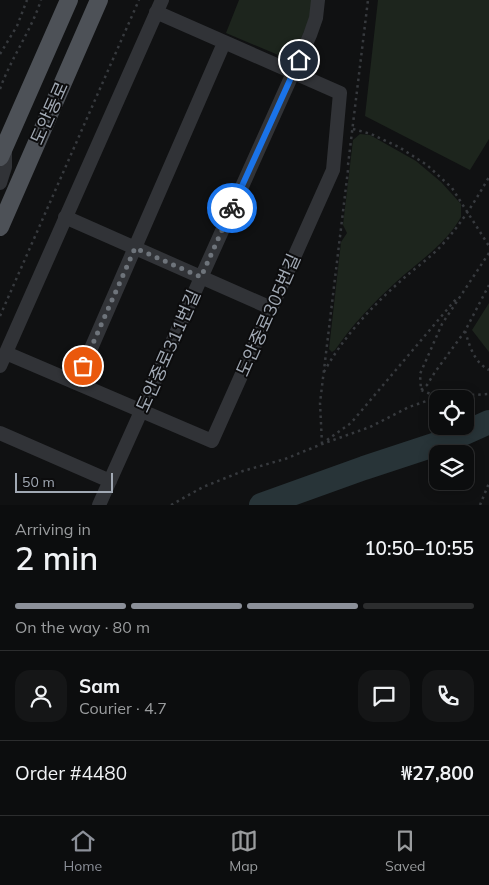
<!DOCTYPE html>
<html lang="en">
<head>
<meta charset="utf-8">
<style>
  :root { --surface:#0c0d0e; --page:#151617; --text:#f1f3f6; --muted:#9a9c9e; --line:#2c2d2e; --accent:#8c9099 }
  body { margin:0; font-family:Mulish,"Noto Sans KR",sans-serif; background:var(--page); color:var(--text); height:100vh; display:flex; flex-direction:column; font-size:19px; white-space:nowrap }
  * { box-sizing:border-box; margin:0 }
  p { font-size:16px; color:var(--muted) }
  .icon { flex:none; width:28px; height:28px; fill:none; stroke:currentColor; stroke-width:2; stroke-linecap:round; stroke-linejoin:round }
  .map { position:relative; height:505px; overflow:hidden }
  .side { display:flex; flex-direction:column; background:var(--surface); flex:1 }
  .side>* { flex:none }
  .fabs { position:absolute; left:429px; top:390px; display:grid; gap:10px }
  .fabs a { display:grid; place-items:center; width:45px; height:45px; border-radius:10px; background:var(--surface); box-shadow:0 2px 12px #0003,0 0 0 1px var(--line); font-size:25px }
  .scale { position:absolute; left:15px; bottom:12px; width:98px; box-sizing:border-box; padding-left:5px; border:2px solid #a1a9b4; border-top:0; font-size:14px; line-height:18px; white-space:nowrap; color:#a1a9b4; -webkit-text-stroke:4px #0c0c0d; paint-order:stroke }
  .pin { position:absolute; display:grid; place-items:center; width:42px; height:42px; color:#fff; margin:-21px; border:2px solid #fff; border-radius:50%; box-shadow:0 1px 5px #0007 }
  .courier { position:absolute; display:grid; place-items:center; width:50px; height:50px; margin:-25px; border:4px solid #1a73e8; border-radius:50%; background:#fff; color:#222; box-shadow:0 1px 6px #0007 }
  .head em { font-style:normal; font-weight:600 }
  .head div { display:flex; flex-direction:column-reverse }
  .head { display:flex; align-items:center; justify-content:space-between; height:85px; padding:0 15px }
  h1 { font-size:32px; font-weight:600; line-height:38px }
  .bar { display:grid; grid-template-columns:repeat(4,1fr); gap:8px 5px; align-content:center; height:60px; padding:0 15px }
  .bar i { height:6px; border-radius:4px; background:var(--line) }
  .bar .current { background:var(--accent) }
  .bar p { grid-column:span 4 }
  .line { display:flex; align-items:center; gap:12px; padding:0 15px; border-top:1px solid var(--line) }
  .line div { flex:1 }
  .round { display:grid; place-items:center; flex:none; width:52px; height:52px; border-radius:15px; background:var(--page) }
  .tab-bar { display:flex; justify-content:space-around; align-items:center; height:70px; border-top:1px solid var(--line); background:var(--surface); font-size:14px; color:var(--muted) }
  .tab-bar a { display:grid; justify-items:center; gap:2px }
  .tab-bar .current { color:var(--accent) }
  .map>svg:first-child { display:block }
</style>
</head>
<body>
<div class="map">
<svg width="489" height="505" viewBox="0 0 489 505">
  <rect width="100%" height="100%" fill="#101112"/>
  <!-- green -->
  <path fill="#1d251d" d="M239 0H313L311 16 293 56 283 57 226 33Z
    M378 0H489V139L470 170 365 116Z
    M360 134 370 135 416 161 441 182 461 204V217C446 244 419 261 396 282 373 303 353 324 335 350L332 352 329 349 341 242 347 233 343 225 353 140Z
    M489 303V352L472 330Z"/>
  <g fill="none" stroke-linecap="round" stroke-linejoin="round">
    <!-- river -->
    <path stroke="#283438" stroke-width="24" d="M261 505 364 468 449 440 489 422"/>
    <!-- path -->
    <path stroke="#373a3e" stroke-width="2.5" stroke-dasharray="2.5 4" stroke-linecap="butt" d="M0 54 17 26 27 0
      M0 89C11 58 31 31 41 0
      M353 129 371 134 399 147 427 165 452 188 489 246
      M348 165 368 0
      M489 253 442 324 420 374 421 390 438 397 489 394
      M0 316 139 0
      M465 331C470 347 474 362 489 370
      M324 372C343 337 373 305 403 279 415 268 430 258 441 246 461 224 474 203 489 177
      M421 390 427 385 435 372 465 331 489 285
      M327 440 351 423 456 299
      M322 444 320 403 348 170
      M171 505 203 487 243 471 285 459 322 444 370 427 409 407 438 397
      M480 505 489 483"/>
    <!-- minor -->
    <path stroke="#313337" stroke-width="14" d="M0 183 5 167V146
      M65 217 271 308
      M6 353 212 441 333 170 340 93 156 12
      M0 366 162 0
      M76 383 224 43
      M0 433 110 481
      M99 505 310 35 316 18 318 0"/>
    <!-- major -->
    <path stroke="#4d5157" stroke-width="18" d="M0 157 69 0
      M0 227 99 0"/>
  </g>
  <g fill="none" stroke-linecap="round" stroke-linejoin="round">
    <!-- done -->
    <path stroke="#6e747b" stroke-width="5" stroke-dasharray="0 9" d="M83 366 135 248 201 277 232 208"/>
    <!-- route -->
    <path stroke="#1a73e8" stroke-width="6" d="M232 208 299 60"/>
  </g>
  <g text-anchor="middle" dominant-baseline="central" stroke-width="4" stroke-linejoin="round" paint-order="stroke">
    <!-- street labels -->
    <g font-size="18" fill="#a1a9b4" stroke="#0c0c0d">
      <text transform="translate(49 113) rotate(-66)">도안동로</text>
      <text transform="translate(268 315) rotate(-66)">도안중로305번길</text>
      <text transform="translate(168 351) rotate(-66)">도안중로311번길</text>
    </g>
  </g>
</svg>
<div class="fabs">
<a><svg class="icon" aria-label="locate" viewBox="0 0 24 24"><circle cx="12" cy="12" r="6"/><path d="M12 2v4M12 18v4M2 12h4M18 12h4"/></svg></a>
<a><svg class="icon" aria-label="layers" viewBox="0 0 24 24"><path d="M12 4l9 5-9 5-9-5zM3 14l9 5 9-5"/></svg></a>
</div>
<div class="scale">50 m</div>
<div class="pin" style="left:83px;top:366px;background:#ea580c"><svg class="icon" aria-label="bag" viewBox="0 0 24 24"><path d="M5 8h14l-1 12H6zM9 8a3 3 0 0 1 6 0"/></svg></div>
<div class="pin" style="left:299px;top:60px;background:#1f2937"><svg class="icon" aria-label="home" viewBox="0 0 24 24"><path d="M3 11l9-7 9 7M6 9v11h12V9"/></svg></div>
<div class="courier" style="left:232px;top:208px"><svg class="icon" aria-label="bike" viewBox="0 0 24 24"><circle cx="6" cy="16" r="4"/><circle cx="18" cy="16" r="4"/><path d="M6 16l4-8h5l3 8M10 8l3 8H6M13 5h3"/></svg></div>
</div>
<section class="side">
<div class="head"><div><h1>2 min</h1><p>Arriving in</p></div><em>10:50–10:55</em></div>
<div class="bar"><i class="current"></i><i class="current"></i><i class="current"></i><i></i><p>On the way · 80 m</p></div>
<div class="line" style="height:90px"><a class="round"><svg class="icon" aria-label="person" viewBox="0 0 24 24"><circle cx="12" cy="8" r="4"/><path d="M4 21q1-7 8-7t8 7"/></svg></a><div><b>Sam</b><p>Courier · 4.7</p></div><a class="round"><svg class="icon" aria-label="chat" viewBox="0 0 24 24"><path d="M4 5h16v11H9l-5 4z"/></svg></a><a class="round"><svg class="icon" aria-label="phone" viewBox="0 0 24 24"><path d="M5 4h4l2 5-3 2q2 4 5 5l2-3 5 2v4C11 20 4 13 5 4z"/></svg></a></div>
<div class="line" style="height:65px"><div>Order #4480</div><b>₩27,800</b></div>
</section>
<nav class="tab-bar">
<a class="current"><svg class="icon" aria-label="home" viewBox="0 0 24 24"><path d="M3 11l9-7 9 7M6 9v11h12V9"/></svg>Home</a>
<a><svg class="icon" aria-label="map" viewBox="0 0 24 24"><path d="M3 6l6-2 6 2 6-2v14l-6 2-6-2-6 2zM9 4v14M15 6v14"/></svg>Map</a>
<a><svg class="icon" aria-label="saved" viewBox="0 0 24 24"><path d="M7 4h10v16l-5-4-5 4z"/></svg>Saved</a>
</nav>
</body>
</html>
